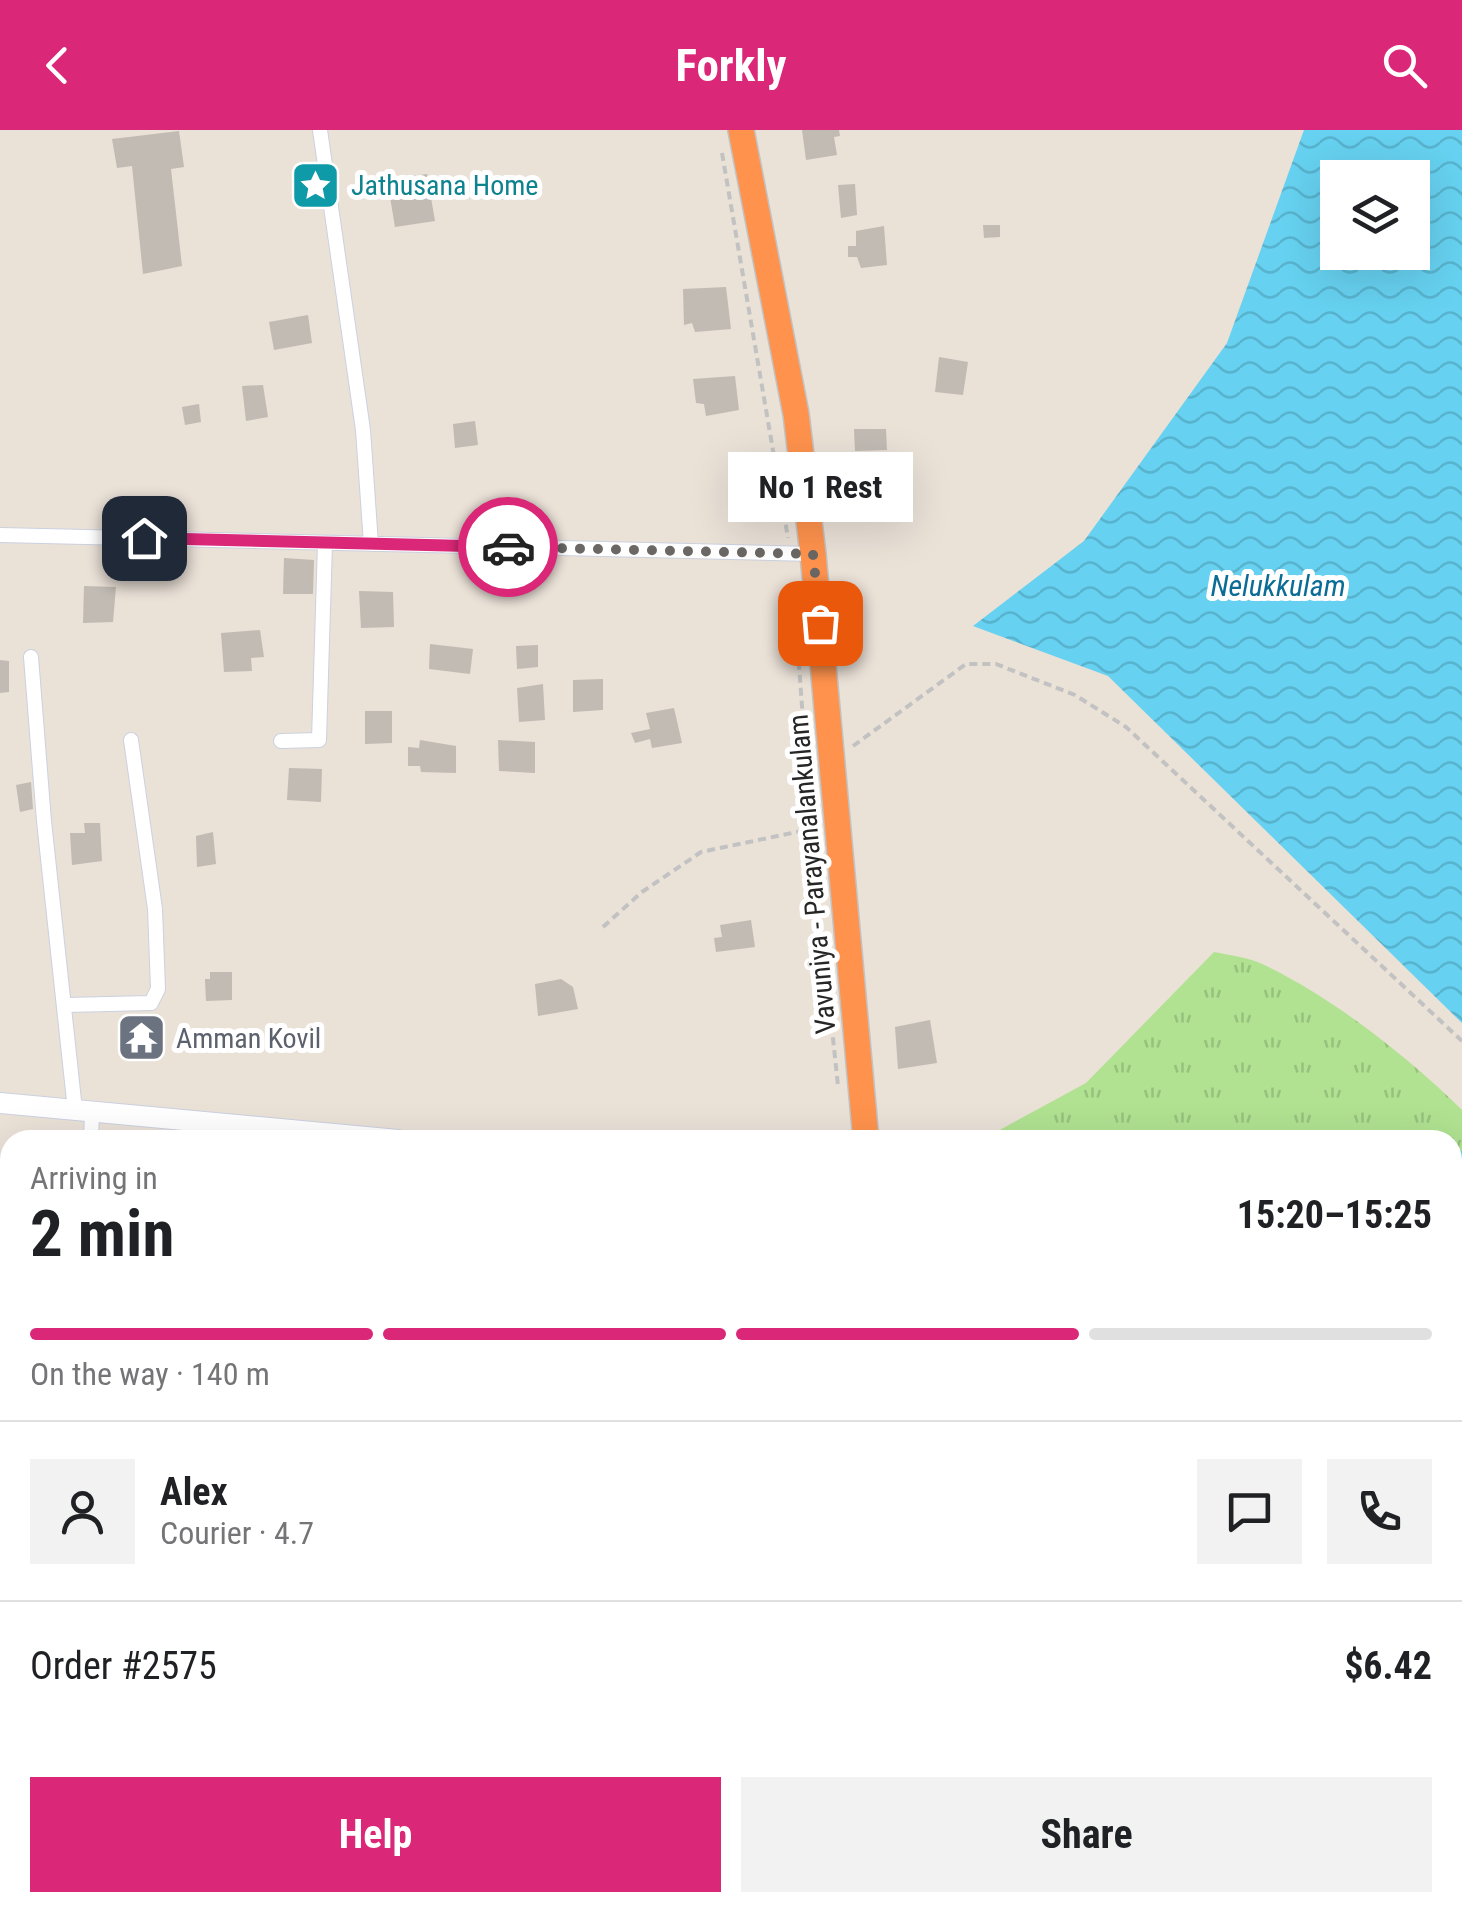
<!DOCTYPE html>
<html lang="en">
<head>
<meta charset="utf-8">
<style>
  :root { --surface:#fff; --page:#f2f2f2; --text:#202124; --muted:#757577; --line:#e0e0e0; --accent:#db2777 }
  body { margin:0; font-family:"Roboto Condensed",sans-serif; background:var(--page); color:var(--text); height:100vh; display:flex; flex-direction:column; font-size:38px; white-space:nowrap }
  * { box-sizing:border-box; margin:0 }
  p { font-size:32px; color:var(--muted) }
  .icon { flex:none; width:55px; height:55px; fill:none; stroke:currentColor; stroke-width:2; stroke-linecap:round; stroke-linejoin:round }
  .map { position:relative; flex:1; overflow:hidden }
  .panel { position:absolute; left:0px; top:1000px; width:1462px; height:782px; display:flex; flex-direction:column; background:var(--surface); border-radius:30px 30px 0 0; box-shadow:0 10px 40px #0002 }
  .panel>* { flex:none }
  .buttons { position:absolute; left:1320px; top:30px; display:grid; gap:20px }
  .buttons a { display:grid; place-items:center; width:110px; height:110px; border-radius:0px; background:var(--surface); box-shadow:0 10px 40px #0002; font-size:50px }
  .pin { position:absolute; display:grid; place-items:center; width:85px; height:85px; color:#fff; margin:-42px; border-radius:20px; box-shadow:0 5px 15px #0006 }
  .courier { position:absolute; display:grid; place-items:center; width:100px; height:100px; margin:-50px; border:8px solid #db2777; border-radius:50%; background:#fff; color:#222; box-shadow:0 2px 12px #0007 }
  .bubble { position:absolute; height:70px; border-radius:0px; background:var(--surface); box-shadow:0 10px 40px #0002; font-size:32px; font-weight:700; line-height:70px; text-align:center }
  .head em { font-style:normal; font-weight:700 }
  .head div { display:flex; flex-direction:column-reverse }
  .head { display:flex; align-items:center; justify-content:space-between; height:170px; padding:0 30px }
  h1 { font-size:65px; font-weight:700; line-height:75px }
  .bar { display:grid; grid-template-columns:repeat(4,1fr); gap:15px 10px; align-content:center; height:120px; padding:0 30px }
  .bar i { height:12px; border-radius:8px; background:var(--line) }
  .bar .current { background:var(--accent) }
  .bar p { grid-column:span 4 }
  .line { display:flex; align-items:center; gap:25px; padding:0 30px; border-top:2px solid var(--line) }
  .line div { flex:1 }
  .round { display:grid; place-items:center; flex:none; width:105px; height:105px; border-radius:0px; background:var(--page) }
  .primary-button { display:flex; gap:20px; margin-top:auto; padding:20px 30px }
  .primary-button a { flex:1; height:115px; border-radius:0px; background:var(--accent); color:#fff; font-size:40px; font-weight:700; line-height:115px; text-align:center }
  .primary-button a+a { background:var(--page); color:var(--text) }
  header { display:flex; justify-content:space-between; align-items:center; height:130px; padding:0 30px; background:var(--accent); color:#fff; font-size:45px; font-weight:700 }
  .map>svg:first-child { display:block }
</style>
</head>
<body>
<header><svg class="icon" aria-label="back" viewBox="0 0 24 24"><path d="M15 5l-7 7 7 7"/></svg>Forkly<svg class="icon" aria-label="search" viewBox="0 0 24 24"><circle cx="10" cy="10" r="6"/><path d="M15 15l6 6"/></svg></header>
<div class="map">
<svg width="1462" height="1782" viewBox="0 0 1462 1782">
  <defs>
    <pattern id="grass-tufts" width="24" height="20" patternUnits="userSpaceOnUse" patternTransform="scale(2.5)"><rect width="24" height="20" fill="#b0e291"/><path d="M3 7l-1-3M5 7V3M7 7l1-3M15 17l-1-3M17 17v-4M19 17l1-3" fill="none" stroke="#97c27d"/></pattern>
    <pattern id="water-waves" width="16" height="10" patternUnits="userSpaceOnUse" patternTransform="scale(2.5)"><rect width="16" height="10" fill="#66d1f0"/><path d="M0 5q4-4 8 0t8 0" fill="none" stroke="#58b3ce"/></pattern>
  </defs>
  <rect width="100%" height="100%" fill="#eae1d7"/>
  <!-- grass -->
  <path fill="url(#grass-tufts)" d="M1214 822C1229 825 1246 827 1260 833 1331 866 1407 926 1462 980V1782H1076L1074 1773 1452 1772V1010H981L1086 953Z
    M134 1772H1027L1030 1782H124Z"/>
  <!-- water -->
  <path fill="url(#water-waves)" fill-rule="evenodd" d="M1304 0H1462V893L1108 546 973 496 1084 411 1227 213ZM1338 48H1412V122H1338Z"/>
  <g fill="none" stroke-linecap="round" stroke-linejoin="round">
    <!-- canal -->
    <path stroke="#66d1f0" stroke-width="18" d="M1452 1029 1462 1030
      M615 1782 623 1772"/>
  </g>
  <!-- building -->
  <path fill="#c1bbb4" d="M802 0H839L840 6 834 7 837 25 806 30Z
    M179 1 184 37 171 39 182 136 143 144 132 36 117 38 112 9Z
    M427 44 435 91 395 97 387 49Z
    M855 54 857 85 841 88 838 55Z
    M983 95H1000V107L984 108Z
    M884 96 887 135 861 138 857 127H848V116H856V101Z
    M726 157 731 199 695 202 692 193 684 195 683 159Z
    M308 185 312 213 274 220 269 192Z
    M939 227 968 232 963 265 935 262Z
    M735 246 739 280 706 286 704 274 696 273 693 249Z
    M263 255 268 287 246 291 242 256Z
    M199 274 201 292 185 295 182 277Z
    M475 291 478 315 455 318 453 294Z
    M854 299H886L887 320 855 321Z
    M852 355 855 371 836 375 835 361Z
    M284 428 314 430 313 464H283Z
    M84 456 116 457 113 492 83 493Z
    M359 461 393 462 394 497 361 498Z
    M260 500 264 527 251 528 252 541 224 542 221 503Z
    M430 514 473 519 470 544 429 539Z
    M538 515V537L517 539 516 516Z
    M0 530 9 531V562L0 563Z
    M603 549V580L573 582V550Z
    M543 554 545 590 519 592 517 558Z
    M674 578 682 613 652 618 650 609 635 613 631 603 650 599 646 583Z
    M365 581H392V613L365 614Z
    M420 610 456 616V643L421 642 420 636H408V617L419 618Z
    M498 610 535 612V643L499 641Z
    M289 638 322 639 321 672 287 670Z
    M31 652 33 679 20 682 16 655Z
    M84 693H100L102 731 72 735 70 703H85Z
    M213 702 216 734 197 737 196 706Z
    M751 790 755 817 716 822 714 808 722 807 720 795Z
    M210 842H232V870L206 871 205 849H210Z
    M561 849 573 857 578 879 538 886 535 854Z
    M930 890 937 933 898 939 895 897Z"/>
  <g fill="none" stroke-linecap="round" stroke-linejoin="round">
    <defs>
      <path id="street" d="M320 0 363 300 371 414
        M0 405 813 424
        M31 527 44 691 75 980
        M281 611 319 610 325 413
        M66 875 151 873 158 859 155 779 131 610
        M91 1010 92 981
        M0 1249H10
        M0 1423H10
        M0 1605H10
        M8 1782 17 1772"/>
      <path id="secondary" d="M0 973 398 1010"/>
      <path id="highway" d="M741 0 796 284 813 424 866 1010
        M1052 1772 1054 1782"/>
    </defs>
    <!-- street casing -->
    <use href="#street" stroke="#ccd1e0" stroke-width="16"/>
    <!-- secondary casing -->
    <use href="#secondary" stroke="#ccd1e0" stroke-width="22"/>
    <!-- highway casing -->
    <use href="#highway" stroke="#c2c2c2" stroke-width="28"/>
    <!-- path -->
    <path stroke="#c2c2c2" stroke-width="4" stroke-dasharray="8 5" stroke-linecap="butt" d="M722 23 788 408
      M794 467 811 699 838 956
      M853 616 966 534H996L1075 565 1126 597 1462 911
      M603 797 642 762 701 722 811 699"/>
    <!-- street -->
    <use href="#street" stroke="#fff" stroke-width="14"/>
    <!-- secondary -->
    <use href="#secondary" stroke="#fff" stroke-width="20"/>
    <!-- highway -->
    <use href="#highway" stroke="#ff934d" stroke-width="25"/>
  </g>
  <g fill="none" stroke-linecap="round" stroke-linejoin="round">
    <!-- done -->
    <path stroke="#6b6764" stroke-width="10" stroke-dasharray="0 18" d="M508 417 813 424 820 493"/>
    <!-- route -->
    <path stroke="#db2777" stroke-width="12" d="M144 408 508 417"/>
  </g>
  <!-- icons -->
  <defs>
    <symbol id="sight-square" viewBox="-11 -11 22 22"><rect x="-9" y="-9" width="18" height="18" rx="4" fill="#0f9aa8" stroke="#fff"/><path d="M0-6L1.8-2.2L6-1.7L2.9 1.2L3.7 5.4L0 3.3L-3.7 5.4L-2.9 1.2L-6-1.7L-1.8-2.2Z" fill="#fff"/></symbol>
    <symbol id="temple-square" viewBox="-11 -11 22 22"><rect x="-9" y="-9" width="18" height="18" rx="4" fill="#6b7280" stroke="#fff"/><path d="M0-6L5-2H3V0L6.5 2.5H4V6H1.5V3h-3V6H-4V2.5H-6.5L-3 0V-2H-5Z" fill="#fff"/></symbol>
  </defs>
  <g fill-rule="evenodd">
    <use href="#sight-square" x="288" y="28" width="55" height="55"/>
    <use href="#temple-square" x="114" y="880" width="55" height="55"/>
  </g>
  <g text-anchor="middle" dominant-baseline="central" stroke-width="10" stroke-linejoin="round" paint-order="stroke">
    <!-- culture labels -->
    <g font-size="28" fill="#0d838f" stroke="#fff" text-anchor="start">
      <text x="351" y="55">Jathusana Home</text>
    </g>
    <!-- street labels -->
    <g font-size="28" fill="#262626" stroke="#fff">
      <text transform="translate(812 744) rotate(-95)">Vavuniya - Parayanalankulam</text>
    </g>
    <!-- worship labels -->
    <g font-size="28" fill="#5b616d" stroke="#fff" text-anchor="start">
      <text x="176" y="908">Amman Kovil</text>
    </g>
    <!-- water labels -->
    <g font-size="30" font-style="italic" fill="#0b6c96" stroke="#fff">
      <text x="1278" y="455">Nelukkulam</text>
    </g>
  </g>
</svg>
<div class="buttons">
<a><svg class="icon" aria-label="layers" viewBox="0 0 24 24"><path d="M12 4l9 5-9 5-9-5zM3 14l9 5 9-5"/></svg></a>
</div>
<div class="pin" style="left:820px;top:493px;background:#ea580c"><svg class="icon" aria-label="bag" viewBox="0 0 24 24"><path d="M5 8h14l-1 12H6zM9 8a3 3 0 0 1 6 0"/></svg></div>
<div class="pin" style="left:144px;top:408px;background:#1f2937"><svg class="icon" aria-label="home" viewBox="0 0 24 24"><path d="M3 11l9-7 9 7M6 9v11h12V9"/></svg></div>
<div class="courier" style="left:508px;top:417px"><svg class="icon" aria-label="car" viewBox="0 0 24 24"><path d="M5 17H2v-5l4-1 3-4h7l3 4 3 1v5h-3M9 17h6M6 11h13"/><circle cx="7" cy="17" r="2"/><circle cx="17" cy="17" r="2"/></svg></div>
<div class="bubble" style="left:728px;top:322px;width:185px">No 1 Rest</div>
<section class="panel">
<div class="head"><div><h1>2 min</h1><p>Arriving in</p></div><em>15:20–15:25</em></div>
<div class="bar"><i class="current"></i><i class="current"></i><i class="current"></i><i></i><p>On the way · 140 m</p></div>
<div class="line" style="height:180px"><a class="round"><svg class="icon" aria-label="person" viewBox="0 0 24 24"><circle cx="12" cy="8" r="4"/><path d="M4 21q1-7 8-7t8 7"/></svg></a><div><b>Alex</b><p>Courier · 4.7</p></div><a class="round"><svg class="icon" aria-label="chat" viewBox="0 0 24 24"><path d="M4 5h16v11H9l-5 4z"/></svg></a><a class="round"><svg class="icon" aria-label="phone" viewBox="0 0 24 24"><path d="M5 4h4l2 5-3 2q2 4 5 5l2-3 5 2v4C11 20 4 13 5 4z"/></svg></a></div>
<div class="line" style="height:130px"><div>Order #2575</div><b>$6.42</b></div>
<div class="primary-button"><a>Help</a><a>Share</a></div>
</section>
</div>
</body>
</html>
